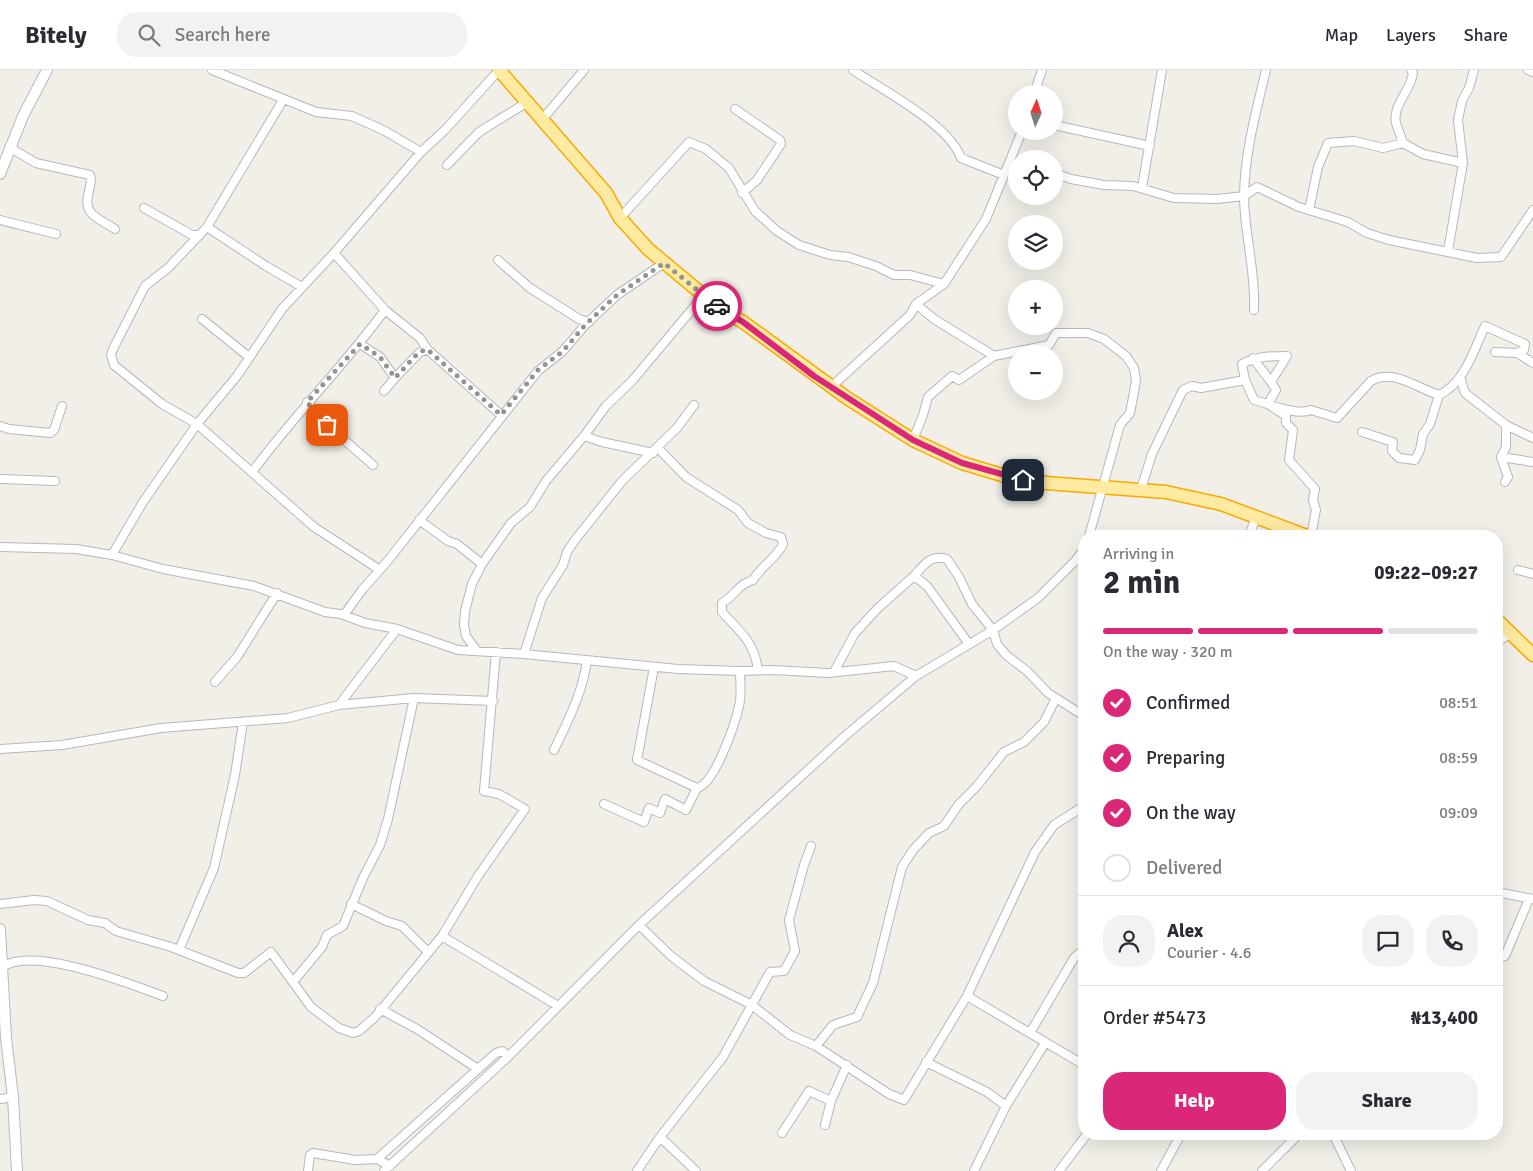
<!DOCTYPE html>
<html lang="en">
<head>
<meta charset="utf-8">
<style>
  :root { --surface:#fff; --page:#f2f2f3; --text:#2b2b33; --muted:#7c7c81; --line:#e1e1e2; --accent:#db2777 }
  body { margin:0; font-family:Signika,sans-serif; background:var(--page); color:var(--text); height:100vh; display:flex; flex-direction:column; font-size:19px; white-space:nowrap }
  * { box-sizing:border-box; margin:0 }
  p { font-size:16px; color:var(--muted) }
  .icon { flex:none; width:28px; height:28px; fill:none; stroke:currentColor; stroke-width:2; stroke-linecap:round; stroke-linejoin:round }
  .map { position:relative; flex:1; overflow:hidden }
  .details { position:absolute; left:1078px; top:460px; width:425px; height:610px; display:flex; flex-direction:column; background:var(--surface); border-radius:20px; box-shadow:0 5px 20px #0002 }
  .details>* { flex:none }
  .needle { width:32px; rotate:3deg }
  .buttons { position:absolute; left:1008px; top:15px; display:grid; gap:10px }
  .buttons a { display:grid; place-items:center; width:55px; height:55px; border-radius:50%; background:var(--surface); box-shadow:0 5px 20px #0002; font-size:25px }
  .pin { position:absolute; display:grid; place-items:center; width:42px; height:42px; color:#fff; margin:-21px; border-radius:10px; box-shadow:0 2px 8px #0006 }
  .courier { position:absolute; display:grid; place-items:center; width:50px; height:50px; margin:-25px; border:4px solid #db2777; border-radius:50%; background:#fff; color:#222; box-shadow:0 1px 6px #0007 }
  .overview em { font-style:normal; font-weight:700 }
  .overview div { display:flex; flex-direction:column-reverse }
  .overview { display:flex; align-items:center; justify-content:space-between; height:85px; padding:0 25px }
  h1 { font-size:32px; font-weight:700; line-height:38px }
  .bar { display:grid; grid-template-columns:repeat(4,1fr); gap:8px 5px; align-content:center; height:60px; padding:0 25px }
  .bar i { height:6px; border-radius:4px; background:var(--line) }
  .bar .on { background:var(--accent) }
  .bar p { grid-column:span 4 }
  .line { display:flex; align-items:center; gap:12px; padding:0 25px; border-top:1px solid var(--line) }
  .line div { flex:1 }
  .round { display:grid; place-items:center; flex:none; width:52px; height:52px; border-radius:20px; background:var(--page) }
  ol { padding:0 25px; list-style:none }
  li { display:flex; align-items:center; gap:15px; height:55px }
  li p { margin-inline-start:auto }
  li .icon { padding:5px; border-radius:50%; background:var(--accent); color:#fff; stroke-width:4 }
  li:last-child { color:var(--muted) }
  li i { width:28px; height:28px; border:2px solid var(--line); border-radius:50% }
  .action { display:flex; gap:10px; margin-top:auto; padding:10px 25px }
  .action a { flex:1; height:58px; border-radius:20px; background:var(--accent); color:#fff; font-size:20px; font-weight:700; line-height:58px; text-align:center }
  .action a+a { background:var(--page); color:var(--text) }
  header { display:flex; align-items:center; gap:30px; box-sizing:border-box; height:70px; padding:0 25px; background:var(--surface); border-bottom:1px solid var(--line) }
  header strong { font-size:24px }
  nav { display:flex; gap:28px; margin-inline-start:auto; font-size:18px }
  .search { width:350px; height:45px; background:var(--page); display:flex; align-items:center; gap:12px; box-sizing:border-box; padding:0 18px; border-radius:20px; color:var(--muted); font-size:19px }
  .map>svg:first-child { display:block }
</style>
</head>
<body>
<header>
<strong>Bitely</strong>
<div class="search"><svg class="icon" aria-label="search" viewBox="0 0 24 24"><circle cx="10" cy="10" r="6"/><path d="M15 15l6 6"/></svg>Search here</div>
<nav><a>Map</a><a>Layers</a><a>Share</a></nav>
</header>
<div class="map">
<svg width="1533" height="1101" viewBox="0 0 1533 1101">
  <rect width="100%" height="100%" fill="#f1efe8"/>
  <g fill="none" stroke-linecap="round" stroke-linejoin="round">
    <defs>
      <path id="minor" d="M212 0 316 42 352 46 385 61 421 82
        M853 0C882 20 949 54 961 88L1004 105
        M1411 0 1413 3C1411 21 1392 35 1396 53 1398 60 1401 66 1403 73L1423 84 1463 93
        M1528 0 1533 2
        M1034 24 1042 0
        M283 30 207 157 168 198 145 216 113 279 111 285 114 295 162 334 197 354 314 457 380 500
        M735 39 780 70 781 74 757 110 742 123
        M541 51 584 0
        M1054 55 1150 76
        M9 77 36 93 90 105C92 111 90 115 89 121 82 145 97 147 115 159
        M447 95 479 62 526 33
        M1054 103 1071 109 1104 115 1133 116 1174 128 1217 129 1244 126 1257 117 1299 137 1348 152 1367 163 1389 170 1477 188 1501 187 1533 140
        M1142 118 1162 0
        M144 138 192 165H199
        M1309 140 1318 97 1328 73 1354 71 1383 78 1403 73
        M620 148 689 72 706 79 729 98 755 141 777 161 799 175 830 185 848 187 876 196 894 205H910L944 214
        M0 150 56 164
        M207 157 266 196 302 217
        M1448 181 1463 93 1458 50 1462 31 1469 18 1474 0
        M334 183 385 240 420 268 427 279 501 345
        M498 190 530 218 579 249 589 252
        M916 234 934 249 994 286
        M1254 240C1256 201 1244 163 1244 125 1245 81 1256 42 1266 0
        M202 249 249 287
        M360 274 380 287 395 308 419 283 427 279
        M1517 283 1533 293
        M1253 288 1271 312
        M1460 307 1465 323 1506 355 1533 368
        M831 317 910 245 916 234 944 214 986 149 1022 61
        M384 321 395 308
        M307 332 327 355 373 395
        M0 356 9 359 50 363 54 360 62 336
        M1362 362 1393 372 1392 381 1399 388 1415 390 1420 380 1423 364 1430 354 1439 325
        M584 366 602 372 653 383
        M913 370 923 345 928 327 952 306 959 310 994 286 1049 275 1056 263H1088L1104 269 1126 286 1134 298 1136 311 1130 343 1120 355 1089 466
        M658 378 686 407 738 440 748 453 766 463 781 467 783 474C776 489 761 496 753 510 737 515 736 525 722 533V542C740 562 754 571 758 600
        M1501 387 1533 392
        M253 401C294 345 344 296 385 240
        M0 409 55 411
        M1505 412 1508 407 1501 387 1506 377V355
        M1141 419 1152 384 1183 320 1192 316 1201 318 1245 310
        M419 450 448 471 457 474 482 494
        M1249 466 1256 447
        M1311 466 1316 440 1313 430 1315 419 1289 390 1293 360 1286 353V346L1268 334 1276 320 1271 312 1287 286C1271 286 1257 286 1242 294L1245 310 1254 330C1270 334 1296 346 1311 340L1337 348 1371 311C1392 298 1417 318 1439 325 1464 314 1474 280 1485 256L1525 274 1524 280 1517 283 1495 282
        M0 477 76 479 112 485 163 499 254 516 325 542 341 544 365 553 397 559 458 580 524 584 678 599 740 601 774 600 828 603 894 596 916 606
        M112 485 143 432 197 354 237 306 282 239 334 183 421 82 445 60 499 0
        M1518 500 1533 504
        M914 506C924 495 930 484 947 489L959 507 972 534 993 560 997 574 1006 585 1027 601 1048 623 1084 646
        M344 545 362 520 386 493 538 301 563 281 586 254 617 225 664 193
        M1496 573 1511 563
        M477 581 466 566 464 555 465 541 472 514 482 494 511 453 530 437 546 411 584 366 606 336 632 311 704 225
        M524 584 542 528 563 495 567 482 575 470 622 411 677 358 694 335
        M654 597 637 690 697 718C715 714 735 654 739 636 742 625 740 613 740 601
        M834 602 855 563 878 538 914 506 927 516 969 574
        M215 612 237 587 277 523
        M339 635 397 559
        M0 679 62 675 161 658 288 648 339 635 414 628 493 631
        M554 680C568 651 583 622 587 590
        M604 734 644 752 649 738 660 743 665 729 686 740 697 718
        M1496 822 1533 829
        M0 834 34 830 47 831 88 850 105 853 116 861 171 877 238 903H244L271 882 311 937 339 958 353 963 359 961 376 946 442 866 478 806 525 739 499 724 484 721 496 582
        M351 834 386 851 402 856 428 882
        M639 855 671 886 704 911 752 935 790 965 816 976 889 1024 904 1030 967 926 1035 782 1054 755 1084 736
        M442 866 558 936
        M179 880 214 798 235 705 243 652
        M1496 888 1505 886 1529 829
        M0 899C28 873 130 914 163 926
        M293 912 322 877 327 865 343 856 363 808 380 775 388 749 414 628
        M967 926 1084 995
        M380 939 417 959 478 999
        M1030 963 1074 888 1082 881
        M816 976 833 955 857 947 873 913 902 797 913 780 929 763 944 756 959 734 977 716 1004 682 1024 672 1044 652 1056 628
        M926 992 987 1022 1006 1036 1045 973
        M0 1029 13 1027
        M825 1055 831 1031 847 995
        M782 1063 809 1021 831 1031
        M1333 1064 1351 1101
        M660 1067 696 1101
        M377 1089 496 983 502 981 509 986
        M308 1101 310 1085 313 1083 355 1090 377 1089 390 1096
        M384 1101 509 986 639 855 845 666 916 606 993 560 1038 528 1076 490 1084 479
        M637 1101 660 1067 723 987 770 902 784 901 795 881 789 850 804 795 811 776
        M974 1101 1006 1036
        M1059 1101 1087 1064
        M1161 1101 1181 1064
        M1262 1101 1299 1064"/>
      <path id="secondary" d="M0 104 23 46 47 0
        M0 859 6 968 13 1027 17 1101"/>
      <path id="trunk" d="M499 0 606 123 620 148 648 179 720 239 743 252 847 328 913 370 962 393 1002 405 1046 413 1166 422 1221 434 1307 466
        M1496 549 1533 585"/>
    </defs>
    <!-- minor casing -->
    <use href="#minor" stroke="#b5b8bc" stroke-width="10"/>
    <!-- secondary casing -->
    <use href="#secondary" stroke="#b6babf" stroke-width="12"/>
    <!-- trunk casing -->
    <use href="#trunk" stroke="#f9ab00" stroke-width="15"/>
    <!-- minor -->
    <use href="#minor" stroke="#fff" stroke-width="8"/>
    <!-- secondary -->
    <use href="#secondary" stroke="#fff" stroke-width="10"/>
    <!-- trunk -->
    <use href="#trunk" stroke="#feeaa1" stroke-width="12"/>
  </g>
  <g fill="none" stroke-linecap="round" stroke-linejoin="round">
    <!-- done -->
    <path stroke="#929495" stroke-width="5" stroke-dasharray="0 9" d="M327 355 307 332 360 274 380 287 395 308 419 282 427 279 501 345 538 300 563 281 586 254 617 225 664 193 717 236"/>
    <!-- route -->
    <path stroke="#db2777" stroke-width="6" d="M717 236 743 252 814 306 913 370 962 393 1023 410"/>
  </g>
</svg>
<div class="buttons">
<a><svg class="needle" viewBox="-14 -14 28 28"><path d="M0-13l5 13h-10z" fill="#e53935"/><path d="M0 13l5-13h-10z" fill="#7c7c81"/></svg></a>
<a><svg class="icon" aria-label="locate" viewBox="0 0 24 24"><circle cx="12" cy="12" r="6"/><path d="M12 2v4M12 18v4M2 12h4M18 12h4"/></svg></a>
<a><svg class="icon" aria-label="layers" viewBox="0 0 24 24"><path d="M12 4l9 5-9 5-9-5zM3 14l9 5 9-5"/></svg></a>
<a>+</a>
<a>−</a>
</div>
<div class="pin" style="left:327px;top:355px;background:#ea580c"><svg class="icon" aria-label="bag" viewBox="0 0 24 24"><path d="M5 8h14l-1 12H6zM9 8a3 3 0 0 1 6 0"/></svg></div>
<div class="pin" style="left:1023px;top:410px;background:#1f2937"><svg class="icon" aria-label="home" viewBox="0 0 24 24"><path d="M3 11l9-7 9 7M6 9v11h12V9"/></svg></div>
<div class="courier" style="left:717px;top:236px"><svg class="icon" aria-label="car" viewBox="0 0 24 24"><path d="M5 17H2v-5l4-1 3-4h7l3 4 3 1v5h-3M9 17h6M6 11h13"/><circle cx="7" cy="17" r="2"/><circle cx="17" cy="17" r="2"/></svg></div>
<section class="details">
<div class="overview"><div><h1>2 min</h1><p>Arriving in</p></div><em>09:22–09:27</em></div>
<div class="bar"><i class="on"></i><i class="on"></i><i class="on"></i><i></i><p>On the way · 320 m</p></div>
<ol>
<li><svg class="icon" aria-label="check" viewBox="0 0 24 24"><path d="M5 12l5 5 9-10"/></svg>Confirmed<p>08:51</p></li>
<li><svg class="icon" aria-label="check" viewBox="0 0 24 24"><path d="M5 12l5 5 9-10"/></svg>Preparing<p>08:59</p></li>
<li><svg class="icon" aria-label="check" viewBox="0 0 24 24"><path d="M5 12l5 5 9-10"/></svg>On the way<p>09:09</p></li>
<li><i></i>Delivered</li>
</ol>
<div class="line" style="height:90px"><a class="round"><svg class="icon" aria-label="person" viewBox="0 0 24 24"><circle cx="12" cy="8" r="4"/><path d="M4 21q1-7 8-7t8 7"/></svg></a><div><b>Alex</b><p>Courier · 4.6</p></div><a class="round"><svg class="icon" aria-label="chat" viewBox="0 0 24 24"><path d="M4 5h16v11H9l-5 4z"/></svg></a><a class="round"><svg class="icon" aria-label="phone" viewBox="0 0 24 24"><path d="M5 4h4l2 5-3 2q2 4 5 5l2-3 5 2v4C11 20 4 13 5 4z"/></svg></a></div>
<div class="line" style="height:65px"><div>Order #5473</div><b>₦13,400</b></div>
<div class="action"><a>Help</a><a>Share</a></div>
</section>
</div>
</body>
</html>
